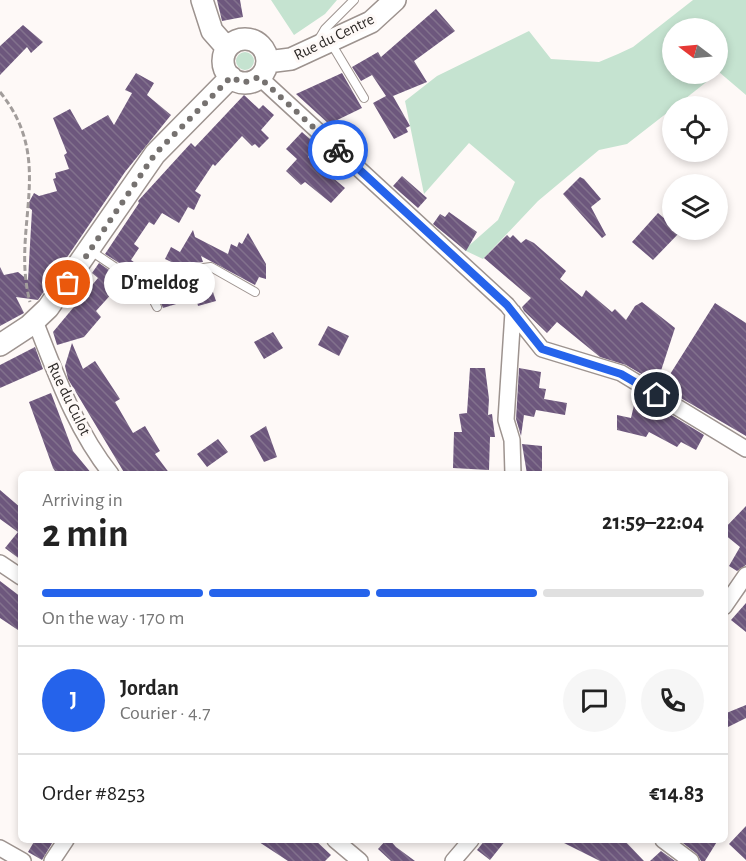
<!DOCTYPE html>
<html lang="en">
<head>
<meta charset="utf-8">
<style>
  :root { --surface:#fff; --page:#f6f6f6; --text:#222; --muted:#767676; --line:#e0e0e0; --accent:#2563eb }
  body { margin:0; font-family:"Alegreya Sans",sans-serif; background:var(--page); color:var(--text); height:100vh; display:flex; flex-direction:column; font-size:22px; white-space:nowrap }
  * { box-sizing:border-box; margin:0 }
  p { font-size:20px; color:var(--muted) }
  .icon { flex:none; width:33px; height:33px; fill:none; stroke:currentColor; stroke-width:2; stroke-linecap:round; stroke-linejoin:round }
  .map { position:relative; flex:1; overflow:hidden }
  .panel { position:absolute; left:18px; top:471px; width:710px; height:372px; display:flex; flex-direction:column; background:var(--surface); border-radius:9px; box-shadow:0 3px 9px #0003 }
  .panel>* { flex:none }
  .needle { width:39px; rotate:286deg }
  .fabs { position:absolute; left:662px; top:18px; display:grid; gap:12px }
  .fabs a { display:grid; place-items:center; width:66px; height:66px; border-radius:50%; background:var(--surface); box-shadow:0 3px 9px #0003; font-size:30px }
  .pin { position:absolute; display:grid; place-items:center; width:51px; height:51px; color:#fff; margin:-26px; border:3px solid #fff; border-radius:50%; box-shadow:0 2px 6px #0007 }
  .courier { position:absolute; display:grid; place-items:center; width:60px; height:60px; margin:-30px; border:4px solid #2563eb; border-radius:50%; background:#fff; color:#222; box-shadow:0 2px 8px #0007 }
  .bubble { position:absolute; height:42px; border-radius:21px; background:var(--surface); box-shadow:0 3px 9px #0003; font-size:20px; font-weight:600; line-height:42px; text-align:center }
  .head em { font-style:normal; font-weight:600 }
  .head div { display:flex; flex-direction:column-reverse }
  .head { display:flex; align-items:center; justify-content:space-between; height:102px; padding:0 24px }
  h1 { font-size:39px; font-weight:600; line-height:45px }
  .bar { display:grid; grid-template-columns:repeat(4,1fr); gap:9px 6px; align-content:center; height:72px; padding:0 24px }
  .bar i { height:8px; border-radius:4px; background:var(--line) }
  .bar .on { background:var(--accent) }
  .bar p { grid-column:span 4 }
  .line { display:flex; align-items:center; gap:15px; padding:0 24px; border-top:2px solid var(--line) }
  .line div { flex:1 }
  .round { display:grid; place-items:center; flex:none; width:63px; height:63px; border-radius:32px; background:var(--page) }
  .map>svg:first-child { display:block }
</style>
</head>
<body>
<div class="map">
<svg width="746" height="861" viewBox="0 0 746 861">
  <defs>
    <pattern id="building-back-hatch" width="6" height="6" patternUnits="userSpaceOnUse" patternTransform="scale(1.5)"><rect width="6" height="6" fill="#6d577d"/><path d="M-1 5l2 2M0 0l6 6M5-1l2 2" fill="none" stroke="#82718d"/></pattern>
  </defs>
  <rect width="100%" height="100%" fill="#fef9f7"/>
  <!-- green -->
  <path fill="#c5e3d0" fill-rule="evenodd" d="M271 0H337L325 14 294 35Z
    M693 0H746V95L719 72 676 106H672V109L627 144 599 150 538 201 483 259 464 250 498 220 515 182 469 143 424 194 405 101 437 76 529 31 551 59 599 62 618 54 633 47ZM672 28H717V74H672Z
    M236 61a9 9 0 1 1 18 0a9 9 0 1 1-18 0Z"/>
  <!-- building -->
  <path fill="url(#building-back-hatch)" d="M217 0H240L243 17 222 21Z
    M436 9 455 31 414 61 427 82 393 96 410 126 406 128 408 132 394 139 373 103 386 96 372 75 361 81 352 67 378 52 381 57Z
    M23 25 43 42 31 53 27 47 0 75V46Z
    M136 73 154 83 147 95 171 115 125 172 38 300 16 297 24 313 0 326V267L4 275 18 272 28 280 32 210 27 206 34 193 39 196 57 191 53 179 56 178 55 173 69 169 64 155 67 153 53 118 70 109 82 130 108 115 114 125 132 93 125 90Z
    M342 73 362 108 329 124 296 94Z
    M244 95 259 109 263 105 274 115 261 130 269 138 259 148 255 144 252 146 242 136 215 166 213 164 195 191 201 195 194 210 188 207 179 223 162 213 154 225 149 222 134 244 139 248 131 260 138 265 136 269 127 268 105 254 139 203 138 201 191 143 195 147Z
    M302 132 317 145 308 157 345 188 331 203 305 182 301 185 286 171 297 159 286 149Z
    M402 176 427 198 418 208 393 186Z
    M580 177 584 179 601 199 591 207 606 235 602 238 563 194Z
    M449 212 477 232 466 251 433 224 440 214 445 217Z
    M658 213 672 225V230L680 232 653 260 632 242Z
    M193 230 195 237 228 254 231 244 237 247 239 242 242 244 248 233 266 264V279L259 277 255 285 201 256 203 262 178 265 165 259 171 247 180 252Z
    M507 235 510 238 513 235 521 243 526 239 534 243 566 271 560 279 582 297 586 290 612 312 615 309 626 320 635 306 642 302 675 328 657 383 626 365 600 357 557 322 547 333 524 311 522 307 531 298 484 258Z
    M99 263 128 283 120 296 115 290 96 311 101 317 84 337 57 345 53 332 98 278 92 273Z
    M207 274 216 301 198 306 196 298 163 308 153 287Z
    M715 303 746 323V436L662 387Z
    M328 326 349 336 339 356 318 345Z
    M273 332 283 348 264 359 254 342Z
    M72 343 83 369 95 361 120 399 115 402 133 433 145 426 160 451 155 454 170 474H125L68 379 65 366Z
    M35 347 43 369 0 388V365Z
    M470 368H485L489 399 488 415 492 414 495 437H490L489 470 453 468 454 432H462L459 414 467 413Z
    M519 368 541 372 539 388 546 389 544 399 567 403 565 415 536 410 534 417 524 415 521 436 516 419Z
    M51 393 73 451 92 474H57L53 468 29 402Z
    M635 401 658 407 704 435 696 450 681 442 677 447 649 432 646 437 617 430V415L631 418Z
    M266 426 277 457 264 462 250 436Z
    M218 439 228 452 207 467 197 454Z
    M522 444 542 446V474H527Z
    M0 490 21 508V560L5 548 18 532 0 519Z
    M746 506V565L737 571 729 566 740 547 724 534V529Z
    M0 581 21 597V632L0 618Z
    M746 603V632L731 620Z
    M746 705V718L724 729V714Z
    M746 826V860L729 844Z
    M35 840H54L42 860 28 852Z
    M256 840H315L331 855 325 861H288Z
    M386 840H390L396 847 415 861H391L378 849Z
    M485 840H506L490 860 477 850Z
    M558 840H624L644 861H600Z
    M679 840H718L705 861H701L697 854Z
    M661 851 675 861H650Z"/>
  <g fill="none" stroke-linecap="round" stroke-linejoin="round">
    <defs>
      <path id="lane" d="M318 41 325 29 354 0
        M331 43 364 98
        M91 251 125 274 143 276 211 267 255 292
        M129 276 146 286 157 307"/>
      <path id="street" d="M259 77 507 305 542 349 621 373 746 449
        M35 321C56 374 75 429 111 474
        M513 474 512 440 506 420 513 312
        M0 563 21 577
        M724 607 746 575
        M335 840 360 861
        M663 840 691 861
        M0 848 23 861
        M52 861 66 840
        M453 861 471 840"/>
      <path id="secondary" d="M202 0 212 31 227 48
        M223 61a22 22 0 1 1 44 0a22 22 0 1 1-44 0Z
        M267 62 291 59 371 22 395 0
        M0 345 29 326 48 308 155 154 231 77"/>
    </defs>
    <!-- lane casing -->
    <use href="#lane" stroke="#9d938f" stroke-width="10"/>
    <!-- street casing -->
    <use href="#street" stroke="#9d938f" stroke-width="18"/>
    <!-- secondary casing -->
    <use href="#secondary" stroke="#9d938f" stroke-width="24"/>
    <!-- path -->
    <path stroke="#a29d9b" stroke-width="3" stroke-dasharray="6 3" stroke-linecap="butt" d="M0 92C57 162 10 227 30 302"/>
    <!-- lane -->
    <use href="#lane" stroke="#fff" stroke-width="8"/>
    <!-- street -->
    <use href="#street" stroke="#fff" stroke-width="15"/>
    <!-- secondary -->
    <use href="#secondary" stroke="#fff" stroke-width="21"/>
  </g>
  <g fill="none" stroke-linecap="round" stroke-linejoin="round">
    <!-- done -->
    <path stroke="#767270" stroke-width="6" stroke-dasharray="0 10.8" d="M68 283 155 154 231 77 243 83 259 77 338 150"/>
    <!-- route -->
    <path stroke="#2563eb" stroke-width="8" d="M338 150 507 305 542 349 621 374 657 395"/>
  </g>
  <g text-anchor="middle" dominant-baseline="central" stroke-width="6" stroke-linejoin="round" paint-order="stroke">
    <!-- street labels -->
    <g font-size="16" fill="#2d2927" stroke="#fef9f7">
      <text transform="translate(334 37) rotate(-26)">Rue du Centre</text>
      <text transform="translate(69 399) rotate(64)">Rue du Culot</text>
    </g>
  </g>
</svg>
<div class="fabs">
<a><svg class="needle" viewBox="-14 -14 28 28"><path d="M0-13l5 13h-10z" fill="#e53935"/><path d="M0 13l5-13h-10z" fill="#767676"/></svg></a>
<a><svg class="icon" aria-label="locate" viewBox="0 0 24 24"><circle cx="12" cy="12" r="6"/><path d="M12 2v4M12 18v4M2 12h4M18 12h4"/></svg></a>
<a><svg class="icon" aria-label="layers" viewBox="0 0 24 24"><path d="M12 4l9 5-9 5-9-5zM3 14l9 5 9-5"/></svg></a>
</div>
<div class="pin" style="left:68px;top:283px;background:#ea580c"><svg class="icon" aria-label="bag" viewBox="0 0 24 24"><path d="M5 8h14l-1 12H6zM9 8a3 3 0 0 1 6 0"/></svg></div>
<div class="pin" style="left:657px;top:395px;background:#1f2937"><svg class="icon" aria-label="home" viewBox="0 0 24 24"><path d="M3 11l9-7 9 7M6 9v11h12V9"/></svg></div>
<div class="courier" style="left:338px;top:150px"><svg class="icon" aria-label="bike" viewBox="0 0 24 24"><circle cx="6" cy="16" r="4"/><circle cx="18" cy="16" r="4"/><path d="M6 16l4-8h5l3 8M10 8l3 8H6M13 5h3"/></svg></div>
<div class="bubble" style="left:104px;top:262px;width:111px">D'meldog</div>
<section class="panel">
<div class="head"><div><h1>2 min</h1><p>Arriving in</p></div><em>21:59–22:04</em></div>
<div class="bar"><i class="on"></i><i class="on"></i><i class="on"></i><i></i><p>On the way · 170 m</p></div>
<div class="line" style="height:108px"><b class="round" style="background:var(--accent);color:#fff">J</b><div><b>Jordan</b><p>Courier · 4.7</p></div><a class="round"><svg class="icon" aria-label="chat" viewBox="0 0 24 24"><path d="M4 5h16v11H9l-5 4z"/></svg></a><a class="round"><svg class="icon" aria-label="phone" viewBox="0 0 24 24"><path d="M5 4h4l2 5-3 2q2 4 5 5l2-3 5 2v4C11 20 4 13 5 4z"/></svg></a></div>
<div class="line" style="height:78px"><div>Order #8253</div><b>€14.83</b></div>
</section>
</div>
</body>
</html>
